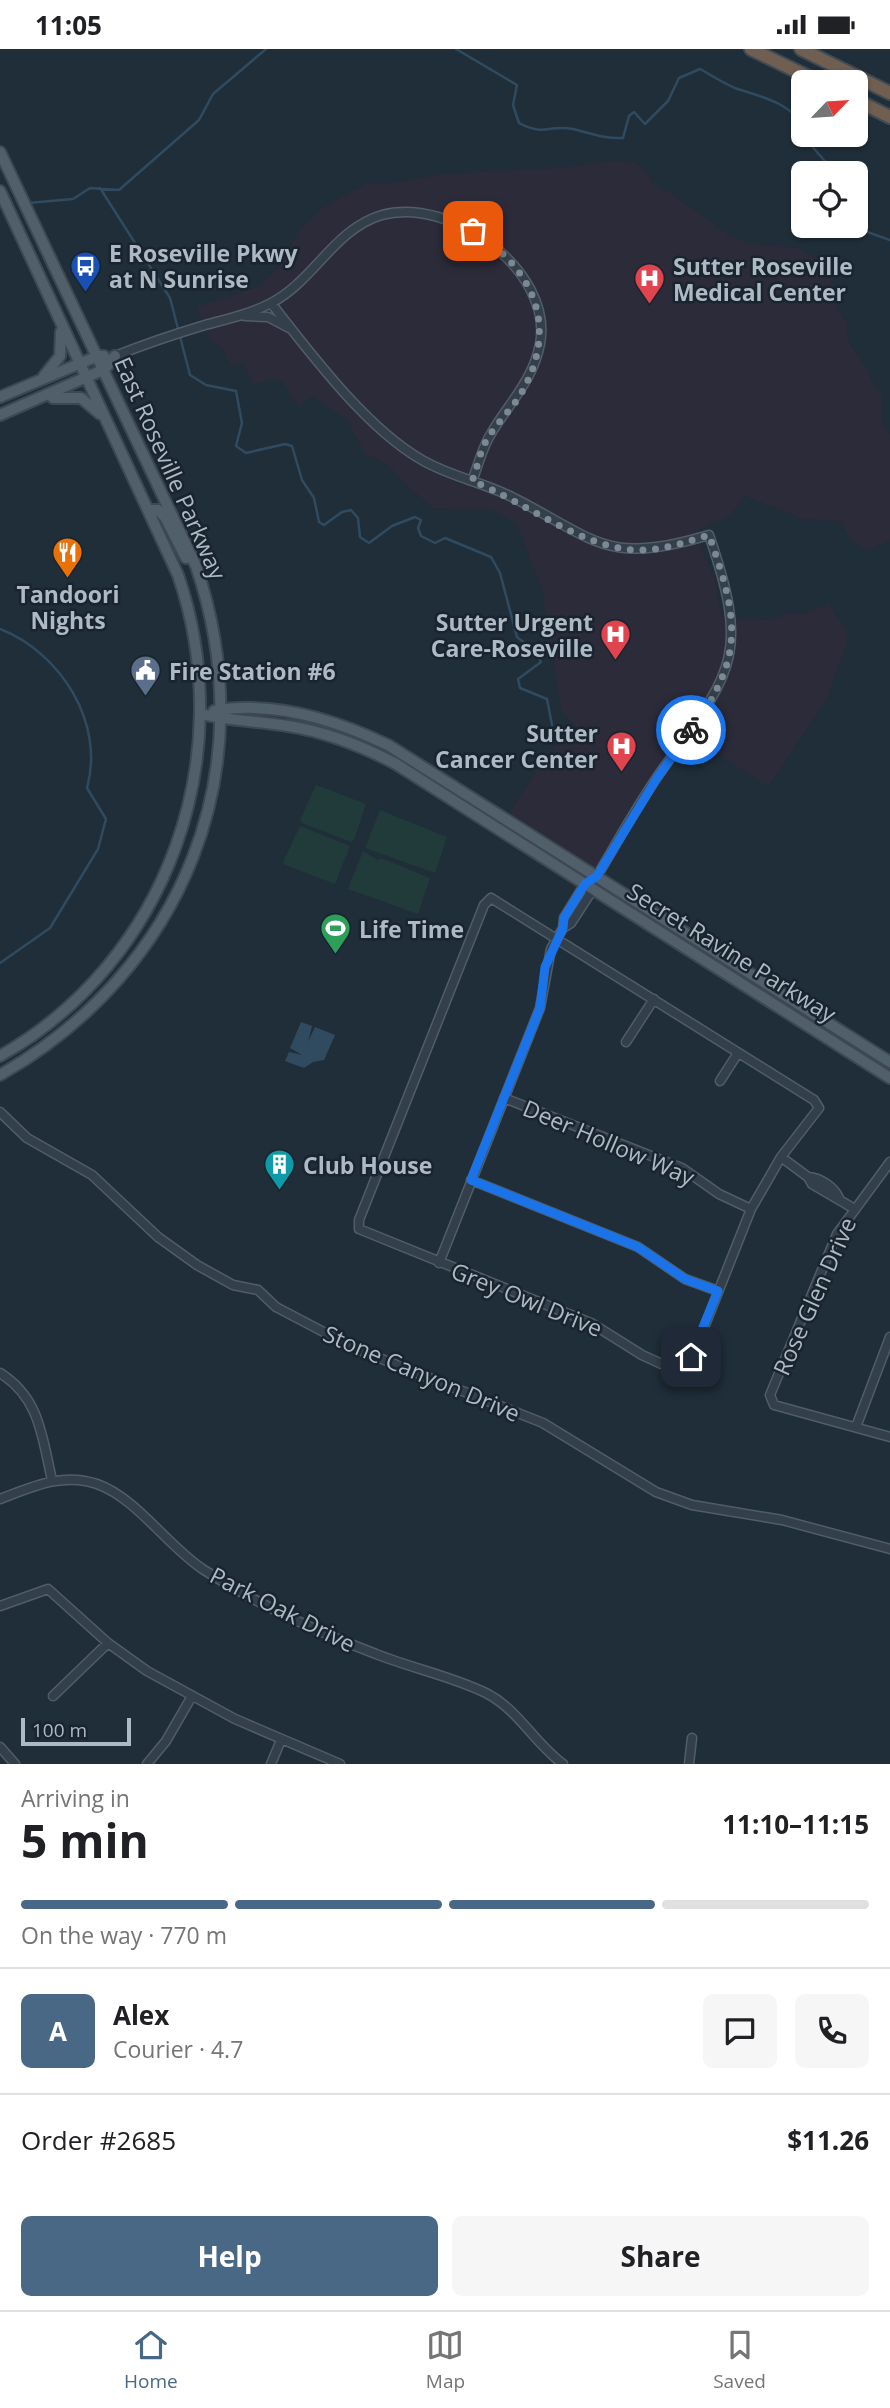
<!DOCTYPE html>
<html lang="en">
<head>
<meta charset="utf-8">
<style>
  :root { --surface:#fff; --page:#f6f6f6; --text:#202124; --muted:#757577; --line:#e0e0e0; --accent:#496886 }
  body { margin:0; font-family:"Open Sans",sans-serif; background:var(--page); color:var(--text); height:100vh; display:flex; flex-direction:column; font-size:26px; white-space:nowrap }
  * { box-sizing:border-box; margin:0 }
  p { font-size:23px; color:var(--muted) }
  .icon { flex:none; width:38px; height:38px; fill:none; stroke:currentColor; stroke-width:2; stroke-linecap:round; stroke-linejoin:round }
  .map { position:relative; height:1715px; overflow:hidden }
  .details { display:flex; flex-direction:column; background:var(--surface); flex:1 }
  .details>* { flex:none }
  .needle { width:46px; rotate:65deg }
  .controls { position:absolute; left:791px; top:21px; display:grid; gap:14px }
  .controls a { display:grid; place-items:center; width:77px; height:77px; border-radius:10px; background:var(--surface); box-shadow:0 2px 5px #0004; font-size:35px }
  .scale { position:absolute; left:21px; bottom:18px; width:110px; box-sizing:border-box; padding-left:7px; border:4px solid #adbac6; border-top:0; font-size:19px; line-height:24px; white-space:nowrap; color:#adbac6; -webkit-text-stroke:5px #19242e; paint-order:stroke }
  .pin { position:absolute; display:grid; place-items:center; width:60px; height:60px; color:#fff; margin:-30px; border-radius:14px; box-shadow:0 4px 10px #0006 }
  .courier { position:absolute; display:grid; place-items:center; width:70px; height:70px; margin:-35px; border:5px solid #1a73e8; border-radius:50%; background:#fff; color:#222; box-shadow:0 2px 9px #0007 }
  .summary em { font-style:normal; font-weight:700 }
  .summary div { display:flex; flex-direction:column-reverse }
  .summary { display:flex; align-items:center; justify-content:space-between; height:119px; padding:0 21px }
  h1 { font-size:46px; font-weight:700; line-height:52px }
  .bar { display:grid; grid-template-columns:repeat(4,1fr); gap:10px 7px; align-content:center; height:84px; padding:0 21px }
  .bar i { height:9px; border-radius:5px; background:var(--line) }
  .bar .current { background:var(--accent) }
  .bar p { grid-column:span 4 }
  .line { display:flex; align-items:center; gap:18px; padding:0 21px; border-top:2px solid var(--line) }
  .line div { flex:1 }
  .round { display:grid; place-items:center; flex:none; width:74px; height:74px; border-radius:10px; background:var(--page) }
  .action { display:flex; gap:14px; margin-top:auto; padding:14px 21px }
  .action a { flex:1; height:80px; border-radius:10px; background:var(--accent); color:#fff; font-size:28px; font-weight:700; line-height:80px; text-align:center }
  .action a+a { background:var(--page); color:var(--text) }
  .status { display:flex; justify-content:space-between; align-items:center; height:49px; padding:0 35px; background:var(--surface); direction:ltr }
  .status svg { height:19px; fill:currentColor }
  .dock { display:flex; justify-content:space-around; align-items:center; height:98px; border-top:2px solid var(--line); background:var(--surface); font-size:19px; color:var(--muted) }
  .dock a { display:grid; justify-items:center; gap:4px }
  .dock .current { color:var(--accent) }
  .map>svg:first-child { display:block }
</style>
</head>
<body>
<div class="status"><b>11:05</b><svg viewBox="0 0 49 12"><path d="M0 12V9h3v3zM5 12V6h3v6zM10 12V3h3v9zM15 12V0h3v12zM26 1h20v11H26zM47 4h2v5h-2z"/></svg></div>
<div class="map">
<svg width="890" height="1715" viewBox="0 0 890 1715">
  <rect width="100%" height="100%" fill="#1f2e39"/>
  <!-- medical -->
  <path fill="#2b2b3a" d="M614 112 635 114 646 122 654 136 672 145 730 187 752 195 799 199 813 208 832 233 836 258 847 275 848 291 868 322 871 332 881 343V370L890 386V491L869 501 851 493 841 472 802 470 745 447 729 468 699 480 702 501 715 530 722 568 770 571 790 564 799 566 829 555 849 588 828 647 768 738 685 683 596 820 509 764 550 701 577 679 561 661 542 541 518 479 512 472 490 461 433 459 403 434 390 417 365 405 347 371 313 347 299 358 282 332 276 330 253 336 243 315 231 318 221 297 210 291 196 258 259 237 280 217 300 180 325 157 366 135 399 133 440 125 559 119Z"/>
  <!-- green -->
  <path fill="#213a3a" d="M316 736 366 755 354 791 351 793 302 774 300 771Z
    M380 761 447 788 435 824 365 799Z
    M300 777 350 797 335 835 285 816 283 813Z
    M363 802 378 811 381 809 430 829 418 865 348 840Z"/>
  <!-- water -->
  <path fill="#304b60" d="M301 973 312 977 308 993 315 978 335 986 324 1011 313 1013 304 1019 285 1012 289 1003 302 1006 290 999Z"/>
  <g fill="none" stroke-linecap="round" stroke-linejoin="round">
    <!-- stream -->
    <path stroke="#304b60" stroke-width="2.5" d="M456 0 517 36 513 56 519 74C545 88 549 75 573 80 590 84 604 90 623 89L629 67 634 63 645 75 668 52 679 29 700 20C711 26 723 34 735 39 760 48 788 52 803 77
      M807 86 811 96 835 124
      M100 139 170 249 190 326 206 336 236 342 242 374 236 397 246 404 285 395 292 397 302 431 314 449 319 473 324 476 342 463 351 461 358 469 360 488 369 494 392 477 415 468 421 471 418 479 421 487 435 494 445 489 491 508 500 524 517 588 535 602 541 613 518 630 520 639 547 650 552 676
      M856 152 863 165 859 180 890 191
      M28 154 73 150 90 139 119 141 199 71 213 45 266 0
      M0 580C61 604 105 674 87 739L106 770 98 800 50 879 0 914"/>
    <defs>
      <path id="minor" d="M271 254C311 305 366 379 422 411 449 427 482 433 510 447 598 491 604 517 709 486 751 608 732 623 662 721 638 755 618 792 597 827
        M245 267 268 268 289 279
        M115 307C145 295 175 285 205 276 227 270 250 265 271 254 314 232 334 180 382 166 451 147 554 222 540 295 533 331 510 353 492 383 482 398 479 415 472 432
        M491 849 814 1051 819 1059 781 1108 751 1160 688 1319 679 1323 642 1306 591 1274 359 1180V1171L484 856Z
        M563 879 564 869 585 835
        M626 993 654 950
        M720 1032 738 1004
        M504 1049 682 1119 719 1145 751 1160
        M0 1063 27 1089 92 1126 158 1188 197 1216 233 1236 258 1241 276 1258 354 1299 543 1374 656 1443 692 1456 782 1471 890 1500
        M781 1108 808 1128 812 1135 853 1159
        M890 1113 837 1185 770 1346 774 1356 890 1388
        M808 1128C821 1129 834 1138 839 1149
        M471 1131 638 1198 685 1230 718 1242
        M439 1214 540 959 551 900 563 879 571 874 593 840
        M0 1324C40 1349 42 1388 52 1431
        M856 1378 890 1288
        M0 1450C32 1438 63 1423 97 1435 137 1449 168 1498 204 1521 257 1555 317 1583 376 1605 411 1619 451 1627 486 1644 519 1661 534 1694 563 1715
        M0 1557 48 1540 108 1594 147 1622 235 1670 340 1715
        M53 1647 108 1594
        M0 1698 15 1715
        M147 1715 166 1692 192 1647
        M271 1715 281 1691
        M689 1715 692 1689"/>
      <path id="major" d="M0 103 196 517C265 720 184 921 0 1026
        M0 142 178 526C240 707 168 912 0 1007
        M44 327 60 307 61 283
        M0 348 98 307H104
        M53 349H81L100 365
        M0 366 105 320 115 307
        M149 461H158L165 468 186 509
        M214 662C272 651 336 671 388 696L890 1013
        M201 665C230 672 259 672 288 677 327 683 362 697 396 715L890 1029"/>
      <path id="highway" d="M751 0 819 33
        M801 0 890 44
        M856 51 890 68"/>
    </defs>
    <!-- minor casing -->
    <use href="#minor" stroke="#515d67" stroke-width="11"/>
    <!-- major casing -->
    <use href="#major" stroke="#3d4853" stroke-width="14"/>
    <!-- highway casing -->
    <use href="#highway" stroke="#3e4a54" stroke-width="16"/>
    <!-- minor -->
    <use href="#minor" stroke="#333f4a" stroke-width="8"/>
    <!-- major -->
    <use href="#major" stroke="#515f6a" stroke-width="10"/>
    <!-- highway -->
    <use href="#highway" stroke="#705f50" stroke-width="12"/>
  </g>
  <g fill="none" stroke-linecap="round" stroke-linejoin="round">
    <!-- done -->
    <path stroke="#7b8995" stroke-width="7" stroke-dasharray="0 12.6" d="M473 182C534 220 559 277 522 343 511 362 494 376 484 396 479 407 477 420 472 432 524 452 586 502 640 501 664 501 686 493 709 486 738 569 746 607 691 681"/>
    <!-- route -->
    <path stroke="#1a73e8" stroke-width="9" d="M691 1308 718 1242 685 1230 638 1198 471 1131 540 959 545 918 563 879 564 869 585 835 597 827 657 729 691 681"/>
  </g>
  <!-- icons -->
  <defs>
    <symbol id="bus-pin" viewBox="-11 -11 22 30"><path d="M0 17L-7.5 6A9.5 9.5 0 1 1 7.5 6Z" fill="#1a4fb4" stroke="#19242e"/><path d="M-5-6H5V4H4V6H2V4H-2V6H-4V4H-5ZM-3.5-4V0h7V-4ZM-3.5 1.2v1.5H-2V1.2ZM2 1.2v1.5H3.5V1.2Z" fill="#fff"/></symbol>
    <symbol id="hospital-pin" viewBox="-11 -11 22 30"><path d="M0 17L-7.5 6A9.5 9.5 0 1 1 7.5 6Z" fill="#e0444e" stroke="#19242e"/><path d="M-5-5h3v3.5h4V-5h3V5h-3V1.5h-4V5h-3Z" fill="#fff"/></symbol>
    <symbol id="restaurant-pin" viewBox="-11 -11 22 30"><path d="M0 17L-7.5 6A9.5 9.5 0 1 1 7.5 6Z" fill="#e8710a" stroke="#19242e"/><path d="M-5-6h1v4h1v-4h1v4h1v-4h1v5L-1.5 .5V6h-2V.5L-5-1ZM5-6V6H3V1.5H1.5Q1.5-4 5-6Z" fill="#fff"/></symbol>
    <symbol id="civic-pin" viewBox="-11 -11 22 30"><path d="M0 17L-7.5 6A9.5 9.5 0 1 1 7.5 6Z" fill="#5c6f8a" stroke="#19242e"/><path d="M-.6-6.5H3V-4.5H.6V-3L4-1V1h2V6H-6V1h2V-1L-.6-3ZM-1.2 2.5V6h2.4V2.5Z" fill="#fff"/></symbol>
    <symbol id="stadium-pin" viewBox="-11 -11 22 30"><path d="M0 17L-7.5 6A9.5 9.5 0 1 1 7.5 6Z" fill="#2e9e5b" stroke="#19242e"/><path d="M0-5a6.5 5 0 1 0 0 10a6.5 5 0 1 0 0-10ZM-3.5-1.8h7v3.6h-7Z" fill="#fff"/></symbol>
    <symbol id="building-pin" viewBox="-11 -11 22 30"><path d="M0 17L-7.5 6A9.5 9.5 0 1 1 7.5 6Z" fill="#0f9aa8" stroke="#19242e"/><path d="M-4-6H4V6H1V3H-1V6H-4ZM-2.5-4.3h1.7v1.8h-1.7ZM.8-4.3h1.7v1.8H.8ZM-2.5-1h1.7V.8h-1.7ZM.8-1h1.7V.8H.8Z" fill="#fff"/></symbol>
  </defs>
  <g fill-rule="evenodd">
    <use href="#bus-pin" x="68" y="200" width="35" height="47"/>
    <use href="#hospital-pin" x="632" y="212" width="35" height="47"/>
    <use href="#restaurant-pin" x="50" y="486" width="35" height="47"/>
    <use href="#hospital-pin" x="598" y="568" width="35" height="47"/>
    <use href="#civic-pin" x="128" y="604" width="35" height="47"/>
    <use href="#hospital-pin" x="604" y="680" width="35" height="47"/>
    <use href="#stadium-pin" x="318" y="862" width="35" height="47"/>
    <use href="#building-pin" x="262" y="1098" width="35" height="47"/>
  </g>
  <g text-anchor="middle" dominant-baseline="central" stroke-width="5" stroke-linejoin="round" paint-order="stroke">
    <!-- poi labels -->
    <g font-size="23" font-weight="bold" fill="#adbac6" stroke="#19242e" text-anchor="start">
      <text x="109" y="204">E Roseville Pkwy<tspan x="109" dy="26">at N Sunrise</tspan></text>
      <text x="673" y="217">Sutter Roseville<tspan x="673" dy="26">Medical Center</tspan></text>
      <text x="68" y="545" text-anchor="middle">Tandoori<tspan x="68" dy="26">Nights</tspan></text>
      <text x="593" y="573" text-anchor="end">Sutter Urgent<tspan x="593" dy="26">Care-Roseville</tspan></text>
      <text x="169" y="622">Fire Station #6</text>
      <text x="598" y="684" text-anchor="end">Sutter<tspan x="598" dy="26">Cancer Center</tspan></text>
      <text x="359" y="880">Life Time</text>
      <text x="303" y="1116">Club House</text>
    </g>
    <!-- street labels -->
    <g font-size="23" fill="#adbac6" stroke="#19242e">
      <text transform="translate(171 419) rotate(66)">East Roseville Parkway</text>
      <text transform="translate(732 903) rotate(32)">Secret Ravine Parkway</text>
      <text transform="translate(609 1093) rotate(23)">Deer Hollow Way</text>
      <text transform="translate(814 1247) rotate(-66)">Rose Glen Drive</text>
      <text transform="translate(527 1250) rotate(22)">Grey Owl Drive</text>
      <text transform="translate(422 1324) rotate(23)">Stone Canyon Drive</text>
      <text transform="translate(283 1560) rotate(27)">Park Oak Drive</text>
    </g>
  </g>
</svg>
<div class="controls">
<a><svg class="needle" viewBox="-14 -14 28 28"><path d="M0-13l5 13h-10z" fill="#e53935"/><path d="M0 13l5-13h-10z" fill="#757577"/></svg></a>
<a><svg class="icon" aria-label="locate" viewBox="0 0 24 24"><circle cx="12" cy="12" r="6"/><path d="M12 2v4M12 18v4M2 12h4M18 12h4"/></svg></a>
</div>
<div class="scale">100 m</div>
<div class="pin" style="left:473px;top:182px;background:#ea580c"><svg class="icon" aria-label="bag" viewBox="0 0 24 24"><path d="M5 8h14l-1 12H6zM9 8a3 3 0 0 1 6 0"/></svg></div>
<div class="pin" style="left:691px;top:1308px;background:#1f2937"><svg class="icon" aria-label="home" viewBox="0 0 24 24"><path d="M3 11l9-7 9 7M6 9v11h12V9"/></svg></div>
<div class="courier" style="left:691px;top:681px"><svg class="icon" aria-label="bike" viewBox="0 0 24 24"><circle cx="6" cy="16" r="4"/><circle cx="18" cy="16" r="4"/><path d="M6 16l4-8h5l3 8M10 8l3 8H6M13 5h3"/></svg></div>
</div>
<section class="details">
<div class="summary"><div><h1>5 min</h1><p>Arriving in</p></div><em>11:10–11:15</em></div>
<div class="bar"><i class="current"></i><i class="current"></i><i class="current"></i><i></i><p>On the way · 770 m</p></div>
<div class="line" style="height:126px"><b class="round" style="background:var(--accent);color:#fff">A</b><div><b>Alex</b><p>Courier · 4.7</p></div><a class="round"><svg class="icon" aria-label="chat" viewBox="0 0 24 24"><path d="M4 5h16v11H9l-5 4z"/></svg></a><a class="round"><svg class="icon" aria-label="phone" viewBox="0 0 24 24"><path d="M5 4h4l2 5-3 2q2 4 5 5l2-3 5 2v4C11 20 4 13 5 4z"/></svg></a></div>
<div class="line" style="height:91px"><div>Order #2685</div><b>$11.26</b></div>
<div class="action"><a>Help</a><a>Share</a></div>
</section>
<nav class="dock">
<a class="current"><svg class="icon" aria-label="home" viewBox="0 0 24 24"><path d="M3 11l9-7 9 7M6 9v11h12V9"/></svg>Home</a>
<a><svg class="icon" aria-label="map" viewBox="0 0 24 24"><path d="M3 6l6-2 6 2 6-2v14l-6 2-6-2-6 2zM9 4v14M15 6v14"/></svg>Map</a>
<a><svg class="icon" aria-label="saved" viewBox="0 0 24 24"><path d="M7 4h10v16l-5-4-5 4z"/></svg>Saved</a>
</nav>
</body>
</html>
